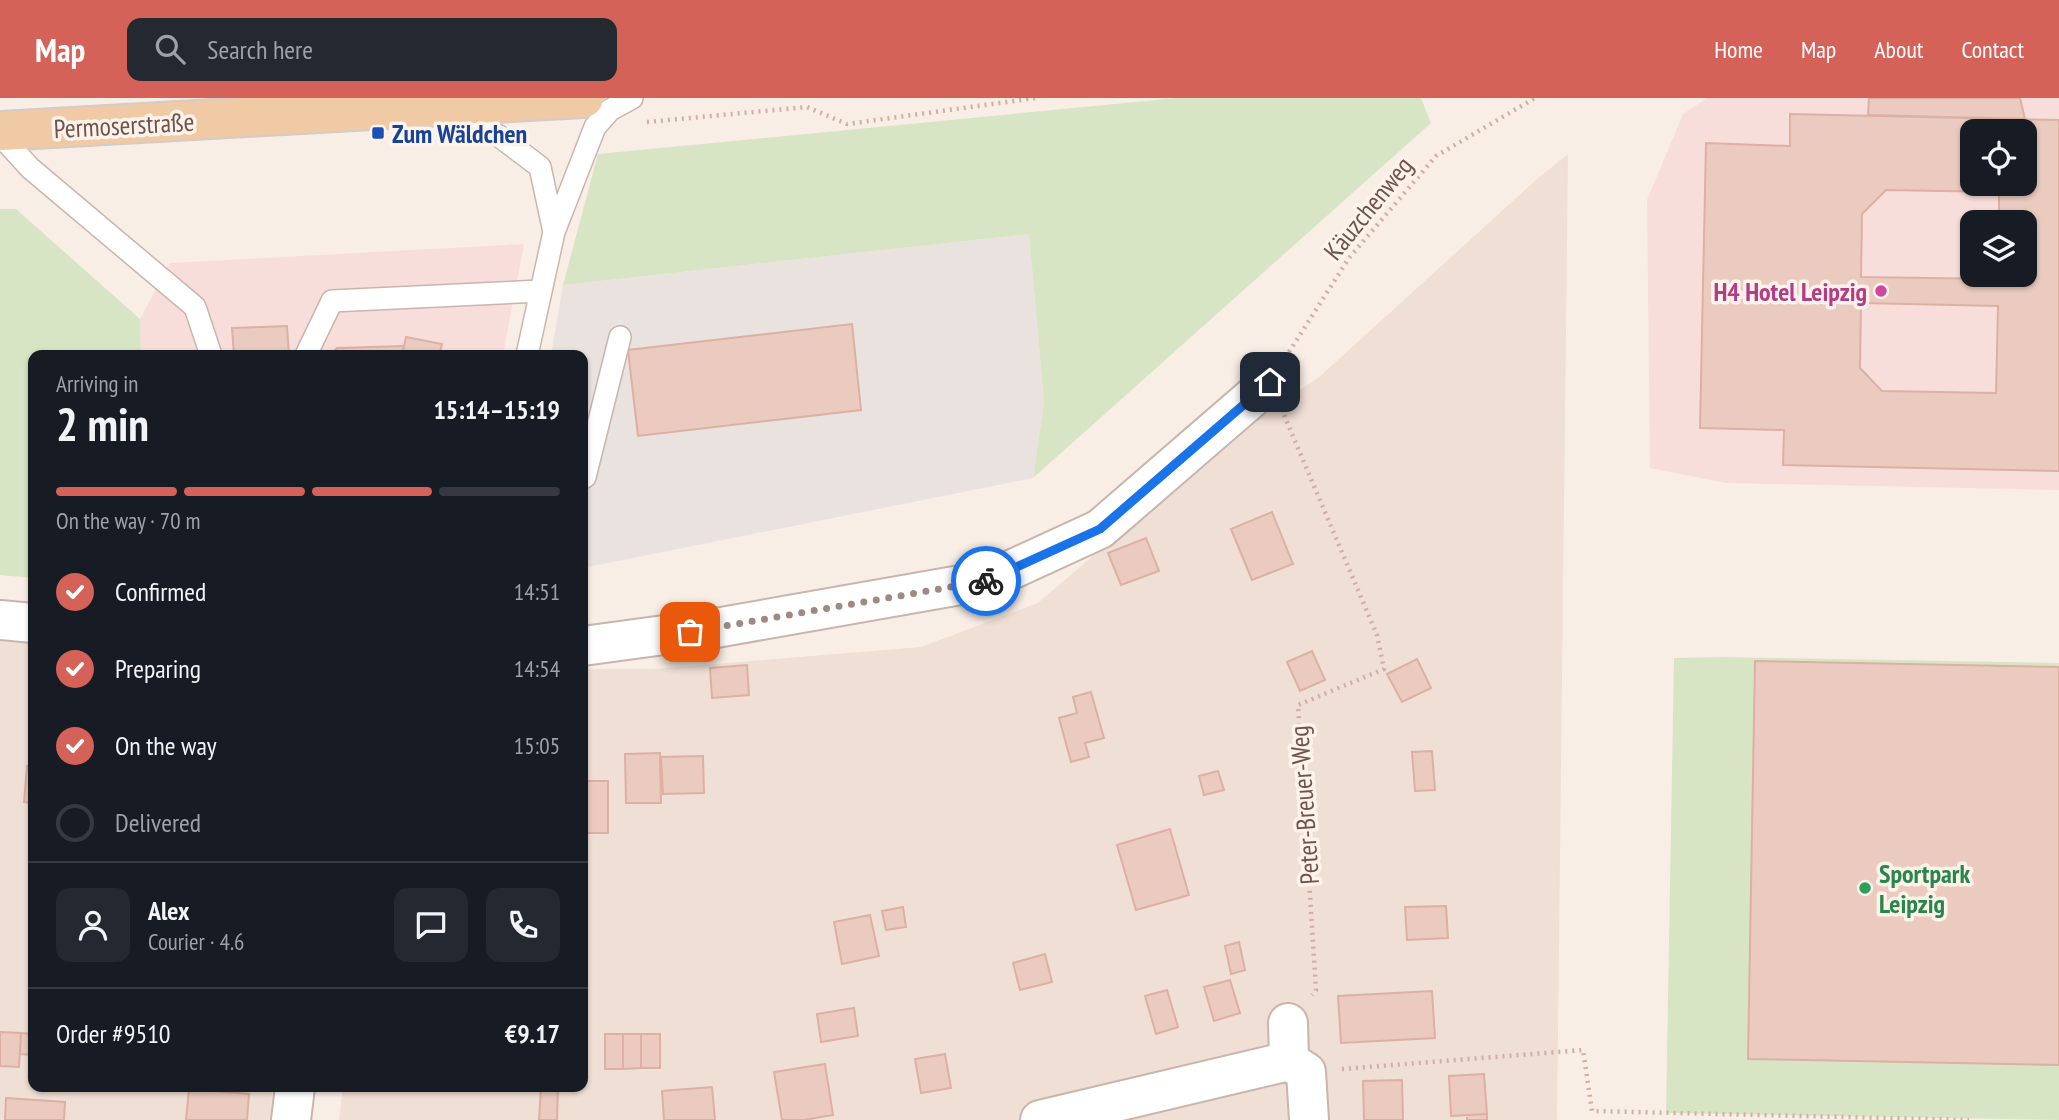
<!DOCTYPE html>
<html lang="en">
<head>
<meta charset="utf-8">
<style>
  :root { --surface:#171b24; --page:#242831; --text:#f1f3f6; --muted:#9ea1a6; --line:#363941; --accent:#d56258 }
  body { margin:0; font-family:"PT Sans Narrow",sans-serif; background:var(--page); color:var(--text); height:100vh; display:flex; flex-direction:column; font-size:26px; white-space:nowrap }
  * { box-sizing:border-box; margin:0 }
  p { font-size:23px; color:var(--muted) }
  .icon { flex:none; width:38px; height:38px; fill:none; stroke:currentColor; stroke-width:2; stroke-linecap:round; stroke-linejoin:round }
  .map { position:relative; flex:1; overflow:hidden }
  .panel { position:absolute; left:28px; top:252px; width:560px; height:742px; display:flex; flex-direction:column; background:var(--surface); border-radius:14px; box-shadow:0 2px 5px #0004 }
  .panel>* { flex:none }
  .controls { position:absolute; left:1960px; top:21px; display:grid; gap:14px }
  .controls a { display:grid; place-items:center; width:77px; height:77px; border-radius:14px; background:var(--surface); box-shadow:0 2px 5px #0004; font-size:35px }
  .pin { position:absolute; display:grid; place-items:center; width:60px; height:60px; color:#fff; margin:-30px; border-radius:14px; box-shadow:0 4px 10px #0006 }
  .courier { position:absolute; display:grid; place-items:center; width:70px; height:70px; margin:-35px; border:5px solid #1a73e8; border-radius:50%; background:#fff; color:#222; box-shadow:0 2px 9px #0007 }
  .headline em { font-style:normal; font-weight:600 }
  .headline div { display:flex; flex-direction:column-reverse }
  .headline { display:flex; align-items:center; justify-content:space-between; height:119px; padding:0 28px }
  h1 { font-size:46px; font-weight:600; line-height:52px }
  .bar { display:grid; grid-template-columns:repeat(4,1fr); gap:10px 7px; align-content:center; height:84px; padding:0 28px }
  .bar i { height:9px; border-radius:5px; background:var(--line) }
  .bar .active { background:var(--accent) }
  .bar p { grid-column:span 4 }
  .line { display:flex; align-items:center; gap:18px; padding:0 28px; border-top:2px solid var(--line) }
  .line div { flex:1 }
  .round { display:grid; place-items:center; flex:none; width:74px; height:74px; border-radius:14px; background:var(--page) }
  ol { padding:0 28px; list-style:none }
  li { display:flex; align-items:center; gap:21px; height:77px }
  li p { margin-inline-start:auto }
  li .icon { padding:7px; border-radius:50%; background:var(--accent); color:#fff; stroke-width:4 }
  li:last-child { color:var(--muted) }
  li i { width:38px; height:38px; border:4px solid var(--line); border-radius:50% }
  header { display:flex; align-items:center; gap:42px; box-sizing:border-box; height:98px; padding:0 35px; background:var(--accent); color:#fff }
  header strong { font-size:33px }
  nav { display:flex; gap:38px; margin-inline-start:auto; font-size:24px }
  .search { width:490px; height:63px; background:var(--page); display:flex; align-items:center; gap:18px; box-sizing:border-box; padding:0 24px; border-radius:14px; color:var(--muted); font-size:26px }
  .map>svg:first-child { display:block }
</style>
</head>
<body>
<header>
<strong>Map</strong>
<div class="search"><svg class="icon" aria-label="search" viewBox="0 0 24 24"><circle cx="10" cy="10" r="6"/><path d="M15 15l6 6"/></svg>Search here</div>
<nav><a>Home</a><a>Map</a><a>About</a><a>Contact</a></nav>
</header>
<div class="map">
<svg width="2059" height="1022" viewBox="0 0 2059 1022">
  <rect width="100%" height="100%" fill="#f9eee5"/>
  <!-- residential -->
  <path fill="#f0dfd4" d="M1568 56 1557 1022H339L343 989H583V571H653L921 549 1038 505 1243 329 1318 280 1537 81Z
    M0 543 33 546V989H273L270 1022H0Z"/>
  <!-- commercial -->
  <path fill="#f8deda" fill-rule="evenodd" d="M1707 0H2059V392L1726 385 1650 370 1647 102 1683 16ZM1972 33H2025V86H1972ZM1972 124H2025V177H1972Z
    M524 146 503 257H141L140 221 170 165Z"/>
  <!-- industrial -->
  <path fill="#e9e2de" d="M1029 136 1044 304 1033 380 583 470V257H551L563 187Z"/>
  <!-- green -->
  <path fill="#d7e5c5" d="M1177 0H1421L1431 25 1033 380 1044 304 1029 136 563 187 598 56Z
    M0 111H16L140 221 141 257H33V480L0 477Z
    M1722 559 2059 565V1022L1666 1015 1674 560Z"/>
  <!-- building -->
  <path fill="#ebcbc0" stroke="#dcb0a2" stroke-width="2" fill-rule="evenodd" d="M1869 0H2020L2025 21 1868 17Z
    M1790 16 2059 22V373L1783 367 1784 332 1700 330 1706 45 1790 48ZM1972 33H2025V86H1972ZM1886 92 1999 94V124H2025V177H1998V181L1861 179 1862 116ZM1861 205 1998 208 1996 295 1882 293 1860 270Z
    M852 226 861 312 638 338 628 252Z
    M287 228 289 257H234L232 230Z
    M406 239 442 246 439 257H402Z
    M404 248 402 257H330L337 250Z
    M1272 414 1293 466 1252 482 1231 431Z
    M1146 440 1159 473 1121 487 1108 455Z
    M1312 553 1325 582 1300 593 1287 564Z
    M1417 561 1431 590 1402 604 1387 576Z
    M1755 563 2059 569V967L1748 961Z
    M747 567 749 597 712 600 710 570Z
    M1091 594 1104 640 1085 645 1089 659 1071 664 1059 620 1077 615 1073 599Z
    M1432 653 1435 692 1415 693 1412 654Z
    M660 655 661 705H626L625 656Z
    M703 658 704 695 663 696 661 659Z
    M27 668 33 669V705L24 704Z
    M1218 673 1224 692 1204 697 1199 678Z
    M583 683H608V735H583Z
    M1170 731 1189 797 1136 812 1117 747Z
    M1446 808 1448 840 1407 842 1405 809Z
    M903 809 906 829 886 832 882 813Z
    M870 817 879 858 842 866 834 824Z
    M1239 844 1245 872 1231 876 1225 848Z
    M1045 856 1052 884 1020 892 1013 865Z
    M1230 882 1240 915 1214 923 1204 889Z
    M1167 892 1178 929 1156 936 1145 898Z
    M1432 893 1435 940 1341 945 1338 898Z
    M854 910 858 938 821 944 817 916Z
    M0 934 21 935 19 969 0 968Z
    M21 935 33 936V957L20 956Z
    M605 936H623V971H605Z
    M623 936H641V970L623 971Z
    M641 936H660V970H641Z
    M945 956 951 990 921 995 915 961Z
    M825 966 833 1017 804 1022H782L774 974Z
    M1484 976 1487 1016 1451 1018 1449 978Z
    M1402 982 1403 1022H1364L1363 983Z
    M541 989H558L557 1022H539Z
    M712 989 715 1022H664L662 993Z
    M189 991 249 996 247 1022H186Z
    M6 1000 65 1004 64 1022H5Z
    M1487 1016V1022H1467V1017Z"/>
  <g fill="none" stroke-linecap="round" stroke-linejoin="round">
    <defs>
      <path id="lane" d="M449 16 499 38 540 69 554 134
        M0 37 30 70 195 209 211 257
        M306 257 332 203 540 193
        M527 257 554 134 595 29 610 12 632 0
        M583 379H585L620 239"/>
      <path id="street" d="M0 522 33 525
        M583 548 716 530 989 482 1100 431 1270 284
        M1288 925 1289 963 1306 974 1309 1022
        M291 1022 295 989
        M1040 1022 1289 963"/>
      <path id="primary" d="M0 33 584 0"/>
    </defs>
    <!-- lane casing -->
    <use href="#lane" stroke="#c9b5ac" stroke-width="24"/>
    <!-- street casing -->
    <use href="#street" stroke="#c9b5ac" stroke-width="42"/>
    <!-- primary casing -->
    <use href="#primary" stroke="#d4ccca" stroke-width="42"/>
    <!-- path -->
    <path stroke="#d0aea3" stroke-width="4.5" stroke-dasharray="2 5" stroke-linecap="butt" d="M647 24 807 9 847 26 1036 0
      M1289 254 1349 160 1436 58 1535 0
      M1284 317 1377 537 1384 571 1298 607 1316 892 1312 897
      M1342 971 1583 952 1592 1013 1969 1022"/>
    <!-- lane -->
    <use href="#lane" stroke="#fff" stroke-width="21"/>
    <!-- street -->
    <use href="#street" stroke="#fff" stroke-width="38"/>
    <!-- primary -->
    <use href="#primary" stroke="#f0c9a5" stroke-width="38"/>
  </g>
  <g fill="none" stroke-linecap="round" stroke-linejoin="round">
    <!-- done -->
    <path stroke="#9f8a82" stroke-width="7" stroke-dasharray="0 12.6" d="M690 534 986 483"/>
    <!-- route -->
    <path stroke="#1a73e8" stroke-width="9" d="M986 483 1100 431 1270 284"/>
  </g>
  <!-- markers -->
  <rect fill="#1a4fb4" stroke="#fdf3ea" stroke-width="2.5" x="371" y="28" width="14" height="14" rx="3.5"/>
  <circle fill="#d1479c" stroke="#fdf3ea" stroke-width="2.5" cx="1881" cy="193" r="7"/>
  <circle fill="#2e9e5b" stroke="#fdf3ea" stroke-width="2.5" cx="1865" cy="790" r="7"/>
  <g text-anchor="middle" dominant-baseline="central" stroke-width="7" stroke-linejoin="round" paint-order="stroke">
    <!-- street labels -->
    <g font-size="26" fill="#6f544d" stroke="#fdf3ea">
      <text transform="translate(124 27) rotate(-3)">Permoserstraße</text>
      <text transform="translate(1368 110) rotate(-51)">Käuzchenweg</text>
      <text transform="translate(1304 707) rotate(-94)">Peter-Breuer-Weg</text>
    </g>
    <!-- transit labels -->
    <g font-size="26" font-weight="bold" fill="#164399" stroke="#fdf3ea" text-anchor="start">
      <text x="392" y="35">Zum Wäldchen</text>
    </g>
    <!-- hotel labels -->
    <g font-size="26" font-weight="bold" fill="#b23c85" stroke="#fdf3ea" text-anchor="end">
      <text x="1867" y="193">H4 Hotel Leipzig</text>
    </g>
    <!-- leisure labels -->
    <g font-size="26" font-weight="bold" fill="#27864d" stroke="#fdf3ea" text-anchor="start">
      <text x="1879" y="775">Sportpark<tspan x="1879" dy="30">Leipzig</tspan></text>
    </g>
  </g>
</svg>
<div class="controls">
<a><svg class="icon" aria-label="locate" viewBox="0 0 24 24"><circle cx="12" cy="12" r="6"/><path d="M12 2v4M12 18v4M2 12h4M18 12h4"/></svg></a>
<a><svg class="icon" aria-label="layers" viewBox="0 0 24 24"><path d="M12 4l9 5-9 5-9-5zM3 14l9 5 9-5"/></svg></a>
</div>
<div class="pin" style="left:690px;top:534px;background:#ea580c"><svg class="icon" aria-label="bag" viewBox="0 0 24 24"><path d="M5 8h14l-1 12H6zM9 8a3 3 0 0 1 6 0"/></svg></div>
<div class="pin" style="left:1270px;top:284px;background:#1f2937"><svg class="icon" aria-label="home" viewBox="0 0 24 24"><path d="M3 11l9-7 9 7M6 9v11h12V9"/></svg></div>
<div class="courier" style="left:986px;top:483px"><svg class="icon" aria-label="bike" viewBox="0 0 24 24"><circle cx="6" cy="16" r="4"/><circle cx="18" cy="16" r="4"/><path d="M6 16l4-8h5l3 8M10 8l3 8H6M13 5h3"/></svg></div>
<section class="panel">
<div class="headline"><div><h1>2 min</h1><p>Arriving in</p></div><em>15:14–15:19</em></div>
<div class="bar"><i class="active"></i><i class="active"></i><i class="active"></i><i></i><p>On the way · 70 m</p></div>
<ol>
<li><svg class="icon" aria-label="check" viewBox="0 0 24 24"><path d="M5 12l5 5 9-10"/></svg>Confirmed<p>14:51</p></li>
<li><svg class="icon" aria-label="check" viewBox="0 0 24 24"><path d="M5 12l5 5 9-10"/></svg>Preparing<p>14:54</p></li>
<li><svg class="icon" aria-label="check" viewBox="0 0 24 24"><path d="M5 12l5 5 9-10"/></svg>On the way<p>15:05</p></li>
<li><i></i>Delivered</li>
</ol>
<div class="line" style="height:126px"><a class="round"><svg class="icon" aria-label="person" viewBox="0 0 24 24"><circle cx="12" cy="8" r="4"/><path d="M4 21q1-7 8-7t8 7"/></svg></a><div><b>Alex</b><p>Courier · 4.6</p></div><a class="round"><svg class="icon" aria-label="chat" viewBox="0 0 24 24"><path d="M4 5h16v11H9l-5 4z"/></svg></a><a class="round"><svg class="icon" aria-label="phone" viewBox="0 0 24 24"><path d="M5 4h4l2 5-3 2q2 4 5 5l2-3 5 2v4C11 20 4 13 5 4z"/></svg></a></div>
<div class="line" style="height:91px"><div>Order #9510</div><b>€9.17</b></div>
</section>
</div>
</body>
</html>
